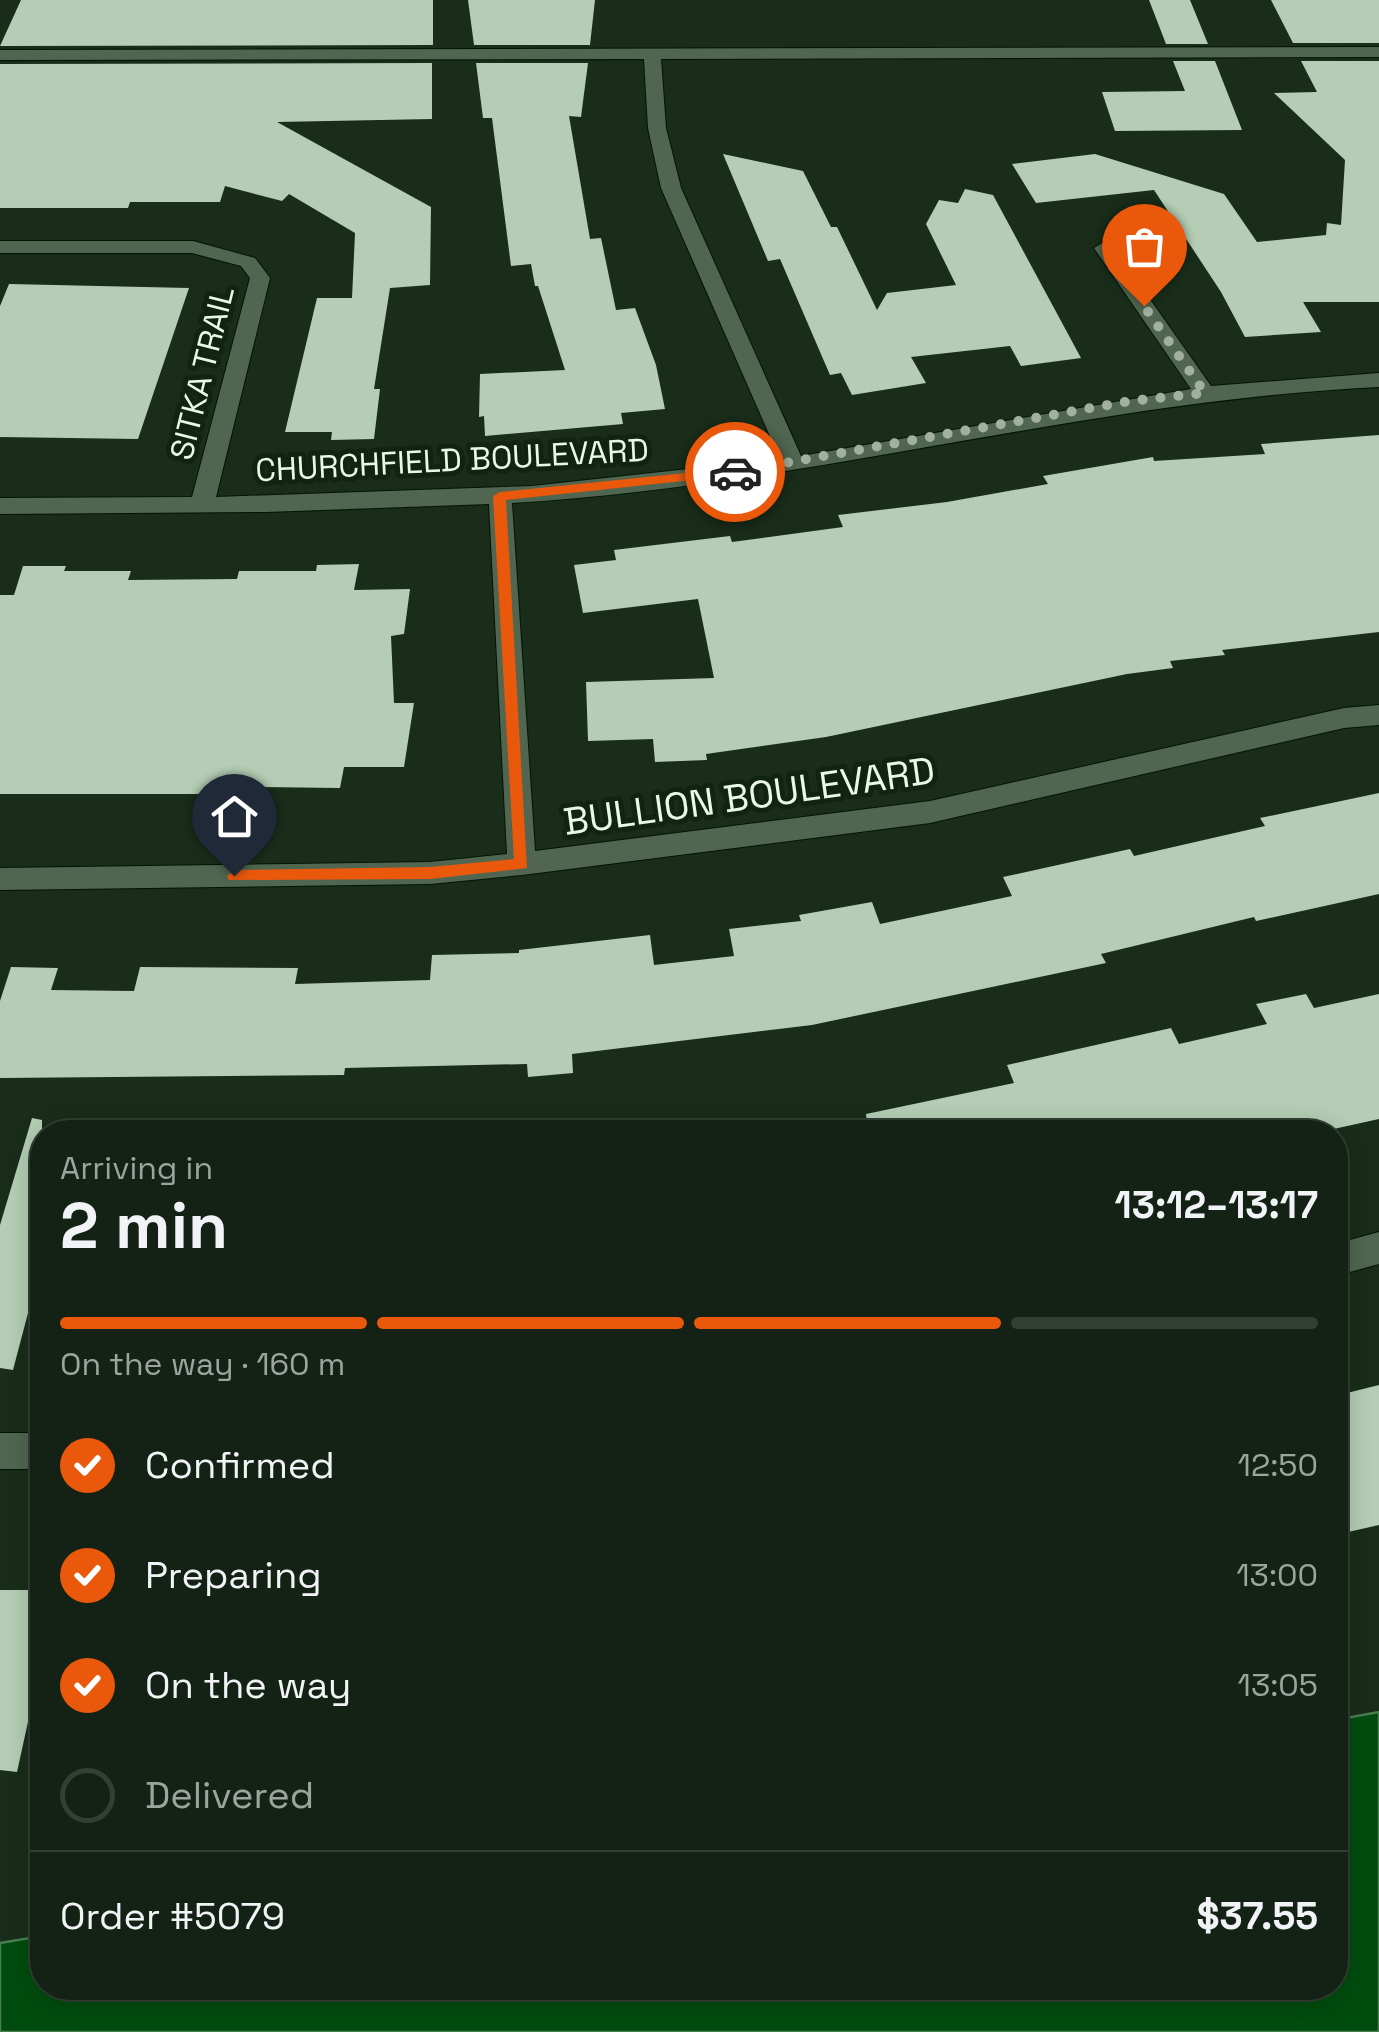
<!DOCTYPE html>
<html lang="en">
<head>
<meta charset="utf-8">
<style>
  :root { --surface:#132214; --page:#1c2a1d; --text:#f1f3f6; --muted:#9da4a0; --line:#323f34; --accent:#ea580c }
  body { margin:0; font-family:"Space Grotesk",sans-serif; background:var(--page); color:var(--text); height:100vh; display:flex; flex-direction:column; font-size:38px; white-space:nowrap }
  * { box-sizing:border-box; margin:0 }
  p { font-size:32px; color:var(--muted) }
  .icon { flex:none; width:55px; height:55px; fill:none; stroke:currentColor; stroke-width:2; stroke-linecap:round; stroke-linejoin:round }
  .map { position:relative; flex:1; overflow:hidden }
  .side { position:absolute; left:30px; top:1120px; width:1318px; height:880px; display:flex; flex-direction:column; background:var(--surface); border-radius:40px; box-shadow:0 5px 25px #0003,0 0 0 2px var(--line) }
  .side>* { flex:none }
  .pin { position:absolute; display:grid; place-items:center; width:85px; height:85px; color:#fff; margin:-102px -42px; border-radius:50% 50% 50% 0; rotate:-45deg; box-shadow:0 0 10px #0007 }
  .pin .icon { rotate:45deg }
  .courier { position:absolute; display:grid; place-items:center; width:100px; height:100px; margin:-50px; border:8px solid #ea580c; border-radius:50%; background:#fff; color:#222; box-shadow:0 2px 12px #0007 }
  .head em { font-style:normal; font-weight:700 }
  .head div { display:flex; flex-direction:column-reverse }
  .head { display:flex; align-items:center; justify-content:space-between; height:170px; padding:0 30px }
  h1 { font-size:65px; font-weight:700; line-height:75px }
  .bar { display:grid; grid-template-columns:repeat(4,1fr); gap:15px 10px; align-content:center; height:120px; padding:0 30px }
  .bar i { height:12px; border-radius:8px; background:var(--line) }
  .bar .on { background:var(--accent) }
  .bar p { grid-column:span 4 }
  .line { display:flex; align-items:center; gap:25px; padding:0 30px; border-top:2px solid var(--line) }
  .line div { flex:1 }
  ol { padding:0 30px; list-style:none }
  li { display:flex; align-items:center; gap:30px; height:110px }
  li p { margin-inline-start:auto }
  li .icon { padding:10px; border-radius:50%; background:var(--accent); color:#fff; stroke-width:4 }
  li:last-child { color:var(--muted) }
  li i { width:55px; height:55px; border:5px solid var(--line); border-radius:50% }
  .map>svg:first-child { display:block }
</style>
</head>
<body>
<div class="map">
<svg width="1379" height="2032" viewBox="0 0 1379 2032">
  <rect width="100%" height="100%" fill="#192d1a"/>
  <!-- water -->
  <path fill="#004c0e" stroke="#467f50" stroke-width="2.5" d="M1379 1712V2032H0V1943L42 1936V1988H1335V1720Z"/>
  <!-- building -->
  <path fill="#b4cdb4" d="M21 0H433V45L0 46Z
    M468 0H595L590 45H474Z
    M1149 0H1190L1208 44H1166Z
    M1271 0H1379V43H1293Z
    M1173 61H1215L1242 130 1115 131 1102 92 1185 91Z
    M1301 61H1379V302H1303L1321 332 1245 337 1221 292 1154 190 1036 203 1012 164 1095 154 1224 194 1257 242 1326 235 1327 223 1341 225 1345 160 1274 93 1317 92Z
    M432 63V119L277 122 431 207 430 285 390 288 374 389H380L374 439 331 440 332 432H285L317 298H352L355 233 289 194 282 201 225 186 220 202H130L128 208H0V64Z
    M476 63H588L581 117 569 116 590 239 601 238 616 310 635 308 656 365 665 409 621 413 623 424 485 436 484 416 479 417 480 374 565 370 538 286H535L531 264 511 266 492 118H483Z
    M723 154 803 171 831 227H837L877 310 887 293 956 285 926 224 939 200 958 203 965 189 993 195 1081 358 1021 366 1010 346 911 357 926 383 852 395 841 373 830 375 780 259 768 261Z
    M9 284 189 288 138 439 0 437V306Z
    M1379 435V632L1222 650 1225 655 1170 661 1173 668 1127 674 826 737 706 754 707 760 655 762 653 739 588 741 586 682 714 678 698 599 583 613 574 565 616 560 614 550 730 536 732 542 843 527 838 515 947 502 1048 484 1043 476 1153 457 1154 461 1265 454 1261 444Z
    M359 564 354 590 410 589 404 634 391 636 394 703H414L404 767H344L340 788 260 787V793L204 794H0V595H14L23 566H66L64 571H131L128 580 237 579 239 571H316L317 565Z
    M1379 793V894L1256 921 1254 917 1101 954 1106 963 812 1025 572 1054 573 1073 528 1077 527 1064 345 1068 344 1075 0 1078V1001L11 967 58 968 51 990 134 991 140 967 298 968 295 984 430 980 432 955 519 953V950L650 935 654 965 734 956 729 929 801 921 799 915 872 902 880 924 1012 896 1003 877 1130 849 1134 856 1265 826 1260 818Z
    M1306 994 1314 1008 1379 994V1119L1320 1132H868L866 1114 1014 1083 1007 1065 1171 1028 1179 1044 1267 1024 1256 1004Z
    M32 1118 42 1120V1260L13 1370 0 1368V1225Z
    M1379 1385V1525L1335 1535V1396Z
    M0 1590H42V1658L17 1772 0 1770Z"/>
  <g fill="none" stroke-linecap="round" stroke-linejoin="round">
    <defs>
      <path id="street" d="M1379 47V57L661 59 666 128 681 188 801 456 1191 389 1094 248 1104 242 1111 244 1211 386 1379 373V387C1087 401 804 486 512 503L535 851 930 801 1344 708 1379 705V725L1344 728 930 823 522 875 430 884 0 890V868L430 862 507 854 489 504 266 512 0 514V498L192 497 250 278 241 266 192 253H0V241H193L255 258 270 278 216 497 532 486 780 459 661 188 648 128 644 59 0 60V50Z
        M1379 1232V1264L1335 1276V1244Z
        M0 1433H42V1469H0Z"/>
    </defs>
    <!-- street casing -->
    <use href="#street" stroke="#031505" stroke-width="2"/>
    <!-- street -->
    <use href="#street" fill="#506650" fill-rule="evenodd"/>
  </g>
  <!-- route -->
  <path fill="#ea580c" d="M735 468 739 469V475L506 500 527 868 430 879 229 880 227 876 234 870 430 867 514 859 493 496 500 492Z"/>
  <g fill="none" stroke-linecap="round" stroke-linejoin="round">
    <!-- done -->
    <path stroke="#a1b0a1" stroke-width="10" stroke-dasharray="0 18" d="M735 472 1130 401 1205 393 1144 306"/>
  </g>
  <g text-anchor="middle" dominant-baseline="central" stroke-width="10" stroke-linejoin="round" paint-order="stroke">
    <!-- far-street labels -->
    <g font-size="32" fill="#eaf7ea" stroke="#102411">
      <text transform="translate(202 373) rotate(-76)">SITKA TRAIL</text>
      <text transform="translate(452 460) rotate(-3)">CHURCHFIELD BOULEVARD</text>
    </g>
    <!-- street labels -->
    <g font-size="38" fill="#eaf7ea" stroke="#102411">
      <text transform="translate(749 796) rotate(-8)">BULLION BOULEVARD</text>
    </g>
  </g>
</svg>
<div class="pin" style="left:1144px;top:306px;background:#ea580c"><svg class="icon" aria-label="bag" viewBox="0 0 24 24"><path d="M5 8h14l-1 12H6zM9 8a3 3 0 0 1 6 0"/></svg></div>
<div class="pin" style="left:234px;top:876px;background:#1f2937"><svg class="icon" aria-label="home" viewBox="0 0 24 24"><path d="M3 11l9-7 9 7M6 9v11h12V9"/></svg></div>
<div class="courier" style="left:735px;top:472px"><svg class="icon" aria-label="car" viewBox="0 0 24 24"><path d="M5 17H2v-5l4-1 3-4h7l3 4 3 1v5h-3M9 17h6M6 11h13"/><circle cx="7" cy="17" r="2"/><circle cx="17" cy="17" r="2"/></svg></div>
<section class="side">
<div class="head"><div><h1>2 min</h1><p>Arriving in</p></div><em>13:12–13:17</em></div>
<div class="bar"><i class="on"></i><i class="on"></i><i class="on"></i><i></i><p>On the way · 160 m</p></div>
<ol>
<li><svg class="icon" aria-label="check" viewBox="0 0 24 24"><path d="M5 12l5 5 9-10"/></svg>Confirmed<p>12:50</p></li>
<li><svg class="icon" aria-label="check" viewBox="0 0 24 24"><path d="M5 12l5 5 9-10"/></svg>Preparing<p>13:00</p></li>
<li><svg class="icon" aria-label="check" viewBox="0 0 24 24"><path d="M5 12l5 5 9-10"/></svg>On the way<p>13:05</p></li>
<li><i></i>Delivered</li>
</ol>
<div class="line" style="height:130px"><div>Order #5079</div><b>$37.55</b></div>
</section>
</div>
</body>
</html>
